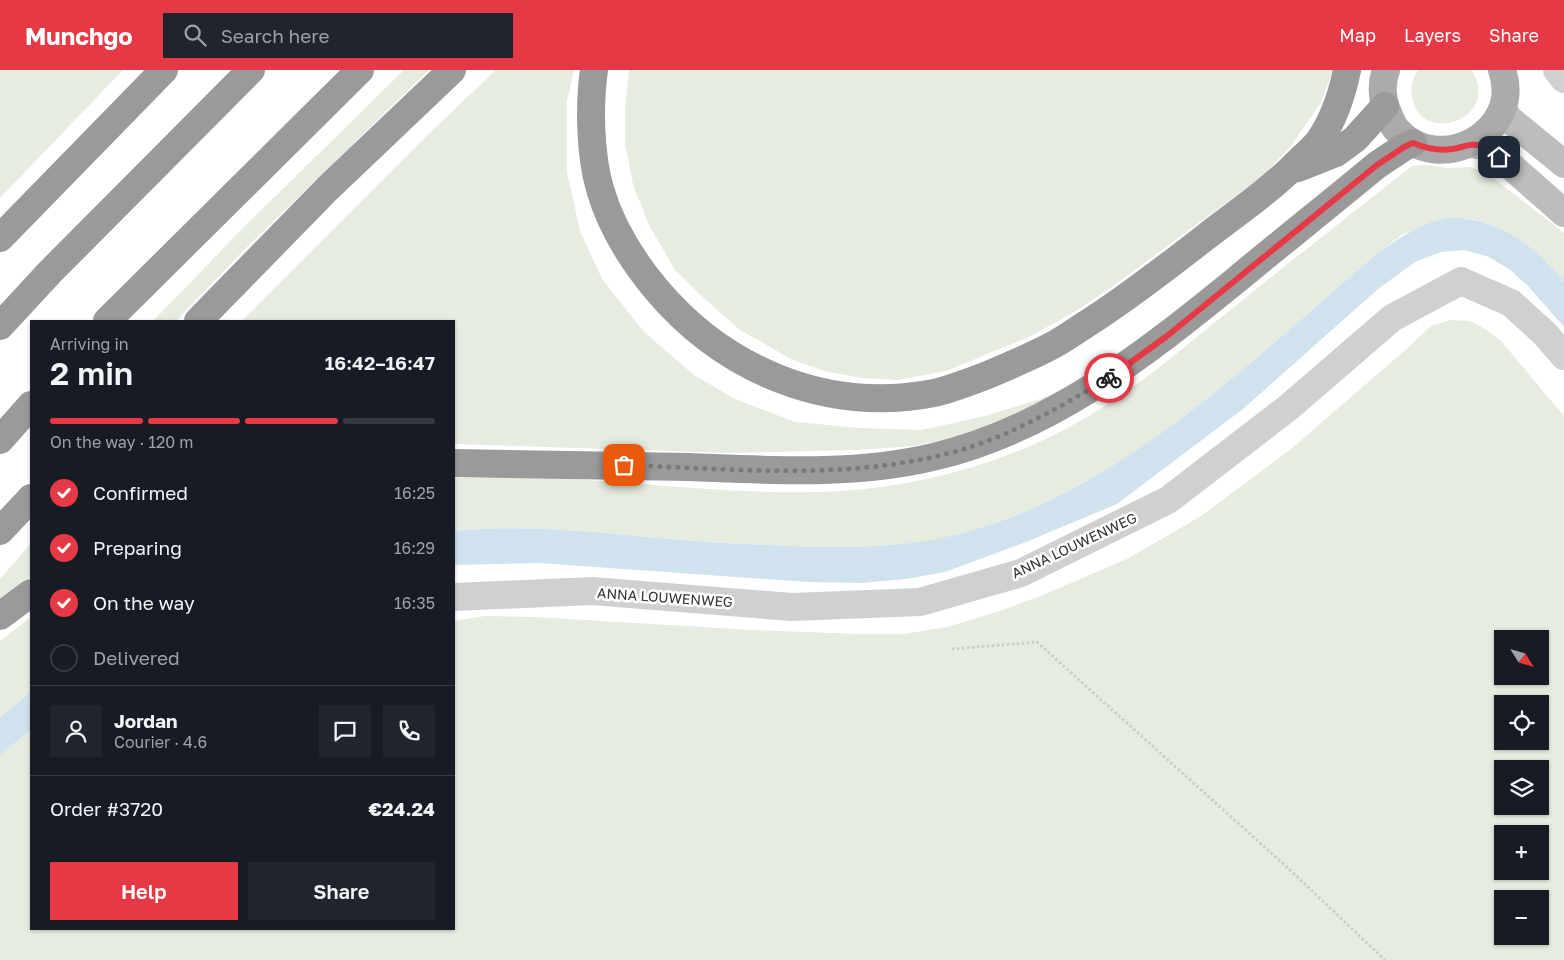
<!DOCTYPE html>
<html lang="en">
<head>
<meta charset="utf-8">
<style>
  :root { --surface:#171b24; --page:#20242c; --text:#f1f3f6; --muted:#9ea1a6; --line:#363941; --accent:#e63946 }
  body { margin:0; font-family:"Golos Text",sans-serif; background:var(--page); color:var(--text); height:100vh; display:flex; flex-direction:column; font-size:19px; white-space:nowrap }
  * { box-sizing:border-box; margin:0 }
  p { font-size:16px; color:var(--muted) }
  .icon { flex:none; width:28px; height:28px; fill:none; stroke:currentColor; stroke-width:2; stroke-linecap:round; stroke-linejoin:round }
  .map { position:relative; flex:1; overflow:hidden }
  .drawer { position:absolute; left:30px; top:250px; width:425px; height:610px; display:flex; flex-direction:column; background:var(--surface); border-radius:0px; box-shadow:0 1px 4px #0004 }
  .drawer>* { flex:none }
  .needle { width:32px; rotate:127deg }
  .fabs { position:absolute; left:1494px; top:560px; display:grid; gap:10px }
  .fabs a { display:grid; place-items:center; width:55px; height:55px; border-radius:0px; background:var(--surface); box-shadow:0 1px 4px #0004; font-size:25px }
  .pin { position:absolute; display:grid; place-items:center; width:42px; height:42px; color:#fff; margin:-21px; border-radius:10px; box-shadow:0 2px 8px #0006 }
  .courier { position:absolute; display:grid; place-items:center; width:50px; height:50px; margin:-25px; border:4px solid #e63946; border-radius:50%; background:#fff; color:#222; box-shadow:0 1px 6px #0007 }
  .headline em { font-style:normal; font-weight:600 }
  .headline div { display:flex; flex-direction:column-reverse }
  .headline { display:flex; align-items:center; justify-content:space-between; height:85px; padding:0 20px }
  h1 { font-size:32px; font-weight:600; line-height:38px }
  .bar { display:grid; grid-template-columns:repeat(4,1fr); gap:8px 5px; align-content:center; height:60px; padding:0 20px }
  .bar i { height:6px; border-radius:4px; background:var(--line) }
  .bar .active { background:var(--accent) }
  .bar p { grid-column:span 4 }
  .line { display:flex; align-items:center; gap:12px; padding:0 20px; border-top:1px solid var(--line) }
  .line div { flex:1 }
  .round { display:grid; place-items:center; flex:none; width:52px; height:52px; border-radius:0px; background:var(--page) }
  ol { padding:0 20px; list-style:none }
  li { display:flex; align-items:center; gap:15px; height:55px }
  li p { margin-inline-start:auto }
  li .icon { padding:5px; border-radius:50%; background:var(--accent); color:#fff; stroke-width:4 }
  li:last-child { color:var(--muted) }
  li i { width:28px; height:28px; border:2px solid var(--line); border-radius:50% }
  .action { display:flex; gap:10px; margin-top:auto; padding:10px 20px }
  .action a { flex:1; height:58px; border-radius:0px; background:var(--accent); color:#fff; font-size:20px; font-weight:600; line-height:58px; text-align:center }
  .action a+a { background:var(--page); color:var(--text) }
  header { display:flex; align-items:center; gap:30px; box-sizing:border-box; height:70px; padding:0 25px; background:var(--accent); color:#fff }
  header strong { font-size:24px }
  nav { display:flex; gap:28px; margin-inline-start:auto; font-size:18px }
  .search { width:350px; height:45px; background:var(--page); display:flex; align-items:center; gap:12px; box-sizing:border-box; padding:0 18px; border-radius:0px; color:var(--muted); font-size:19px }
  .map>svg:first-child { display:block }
</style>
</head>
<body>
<header>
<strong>Munchgo</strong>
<div class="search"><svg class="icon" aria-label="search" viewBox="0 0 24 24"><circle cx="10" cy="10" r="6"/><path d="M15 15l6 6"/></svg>Search here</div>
<nav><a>Map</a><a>Layers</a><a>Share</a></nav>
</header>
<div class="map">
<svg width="1564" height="890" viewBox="0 0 1564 890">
  <rect width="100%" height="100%" fill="#fff"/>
  <!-- green -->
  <path fill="#e6ecdf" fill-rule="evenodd" d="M0 0H123L0 128Z
    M404 0H429L245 179 176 251H153L247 154Z
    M496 0H574L567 31V102L580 161 602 209 644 262 694 305 735 329 795 352 861 358 922 360 985 346 1040 329 1089 308 1055 331 966 365 914 376 857 380 730 383 454 374V251H242L437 56Z
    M629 0H1333L1320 34 1290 77 1264 105 1113 216 1076 241 1029 267 946 301 898 310 861 308 824 301 793 290 740 260 706 230 675 200 649 155 633 115 625 73V36Z
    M1418 0H1471C1504 47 1420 79 1412 26 1410 17 1413 7 1418 0Z
    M1427 95 1449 98 1471 97 1487 103 1564 163V211L1547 192 1494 156 1472 149 1451 147 1403 164 1374 186C1248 294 1107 435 940 468 877 481 811 477 748 474 649 471 552 451 454 461V408C473 408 493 406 512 407 615 408 717 425 820 422 922 419 1026 389 1111 332 1154 304 1192 270 1233 238 1292 190 1352 143 1412 96Z
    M1451 250 1470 251 1487 260 1501 271 1564 346V890H0V685L31 660V859H454V551L485 546 534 547 753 560 858 564H904L947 557 997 542 1043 525 1129 488 1201 446 1291 379 1411 275 1431 256ZM1502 569H1540V606H1502ZM1502 634H1540V671H1502ZM1502 699H1540V736H1502ZM1502 764H1540V801H1502ZM1502 829H1540V866H1502Z
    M31 473V506L0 528V509Z
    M31 547V622L0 647V571Z"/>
  <!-- water -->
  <path fill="#cfe2ee" d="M1451 147C1501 150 1532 174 1564 211V257L1528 216 1509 199 1489 187 1464 180 1441 182 1415 192 1378 219 1243 339 1117 434 1026 472 945 502 906 509 861 513 808 512 539 493 454 495V461C552 451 649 471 748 474 811 477 877 481 940 468 1107 435 1248 294 1374 186 1402 166 1416 155 1451 147Z
    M31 622V660L0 685V647Z"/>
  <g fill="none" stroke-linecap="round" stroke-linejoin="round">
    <!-- path -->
    <path stroke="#cdcdcd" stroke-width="3" stroke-dasharray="2.5 2.5" stroke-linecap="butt" d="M952 579 1037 572 1290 800 1385 890"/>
    <!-- street -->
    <path stroke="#d0d0d0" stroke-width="28" d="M1557 0 1564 9
      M454 527 592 521 792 537 920 532 1021 503 1168 430 1289 337 1392 248 1461 211 1511 233 1545 264 1564 286"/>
    <!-- secondary -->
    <path stroke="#bdbdbd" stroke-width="28" d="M1503 40 1509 49 1564 94
      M1470 74 1484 76 1513 98 1564 143"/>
    <!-- primary -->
    <path stroke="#ababab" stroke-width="28" d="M1386 0C1381 13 1382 29 1387 41 1390 47 1392 54 1396 59 1438 108 1524 63 1502 0"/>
    <!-- highway -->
    <path stroke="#9a9a9a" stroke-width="28" d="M594 0C589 35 590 85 600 119 611 157 631 189 656 219 724 300 827 344 934 323 951 319 969 312 985 306 1009 296 1033 286 1055 274 1066 268 1077 260 1088 253 1129 227 1168 196 1207 166 1238 142 1272 119 1300 90 1306 84 1314 78 1319 71 1334 49 1342 25 1347 0
      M1298 98 1336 83 1355 69 1385 36
      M0 168 164 0
      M107 251 360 0
      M198 251 328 118 452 0
      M0 256 50 202 251 0
      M0 370 31 335
      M454 393C532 394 610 395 689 397 770 400 853 406 933 387 1049 360 1144 285 1235 211 1282 172 1330 134 1377 95L1404 77 1413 73
      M0 461 31 428
      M0 546 31 523"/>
  </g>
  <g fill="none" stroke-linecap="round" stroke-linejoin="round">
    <!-- done -->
    <path stroke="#7a7a7a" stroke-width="5" stroke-dasharray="0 9" d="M624 395C738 399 857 412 967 378 1017 362 1063 335 1109 308"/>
    <!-- route -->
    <path stroke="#e63946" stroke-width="6" d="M1109 308 1167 266 1377 95 1404 77 1413 73C1425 78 1439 81 1452 79 1463 78 1470 72 1482 76 1488 78 1494 84 1499 87"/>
  </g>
  <g text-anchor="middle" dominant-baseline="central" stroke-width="5" stroke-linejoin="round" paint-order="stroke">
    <!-- street labels -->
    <g font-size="14" fill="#333" stroke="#fff">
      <text transform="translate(1074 475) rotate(-25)">ANNA LOUWENWEG</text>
      <text transform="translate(665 527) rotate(4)">ANNA LOUWENWEG</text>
    </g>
  </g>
</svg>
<div class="fabs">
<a><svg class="needle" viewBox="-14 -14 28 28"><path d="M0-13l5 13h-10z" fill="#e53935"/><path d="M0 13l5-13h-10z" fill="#9ea1a6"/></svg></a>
<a><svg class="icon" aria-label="locate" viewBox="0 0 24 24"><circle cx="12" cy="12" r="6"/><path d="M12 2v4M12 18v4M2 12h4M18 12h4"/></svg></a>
<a><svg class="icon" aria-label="layers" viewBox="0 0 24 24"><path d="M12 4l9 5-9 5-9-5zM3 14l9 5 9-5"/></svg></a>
<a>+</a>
<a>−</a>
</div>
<div class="pin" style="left:624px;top:395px;background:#ea580c"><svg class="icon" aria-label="bag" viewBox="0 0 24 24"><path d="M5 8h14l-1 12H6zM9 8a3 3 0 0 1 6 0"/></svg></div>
<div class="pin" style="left:1499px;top:87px;background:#1f2937"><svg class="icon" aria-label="home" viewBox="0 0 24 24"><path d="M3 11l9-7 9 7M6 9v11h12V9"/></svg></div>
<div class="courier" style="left:1109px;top:308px"><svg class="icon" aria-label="bike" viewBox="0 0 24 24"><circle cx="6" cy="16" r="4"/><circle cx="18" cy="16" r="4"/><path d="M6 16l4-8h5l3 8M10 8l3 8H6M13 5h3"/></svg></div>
<section class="drawer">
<div class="headline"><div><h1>2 min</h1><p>Arriving in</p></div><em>16:42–16:47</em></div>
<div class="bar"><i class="active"></i><i class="active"></i><i class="active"></i><i></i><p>On the way · 120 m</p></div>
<ol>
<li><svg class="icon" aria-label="check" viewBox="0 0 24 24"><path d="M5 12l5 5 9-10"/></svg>Confirmed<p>16:25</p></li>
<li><svg class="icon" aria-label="check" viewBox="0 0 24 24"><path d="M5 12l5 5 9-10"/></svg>Preparing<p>16:29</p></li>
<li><svg class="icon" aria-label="check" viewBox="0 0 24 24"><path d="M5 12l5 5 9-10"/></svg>On the way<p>16:35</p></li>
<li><i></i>Delivered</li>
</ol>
<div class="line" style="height:90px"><a class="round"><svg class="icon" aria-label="person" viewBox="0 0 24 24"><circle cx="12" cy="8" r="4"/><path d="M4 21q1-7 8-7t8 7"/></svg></a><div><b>Jordan</b><p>Courier · 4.6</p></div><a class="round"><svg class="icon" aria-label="chat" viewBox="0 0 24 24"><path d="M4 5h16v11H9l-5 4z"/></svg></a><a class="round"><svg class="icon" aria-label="phone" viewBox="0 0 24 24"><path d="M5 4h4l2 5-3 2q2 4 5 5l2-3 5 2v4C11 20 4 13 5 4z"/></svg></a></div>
<div class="line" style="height:65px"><div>Order #3720</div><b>€24.24</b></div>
<div class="action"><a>Help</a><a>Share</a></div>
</section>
</div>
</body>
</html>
